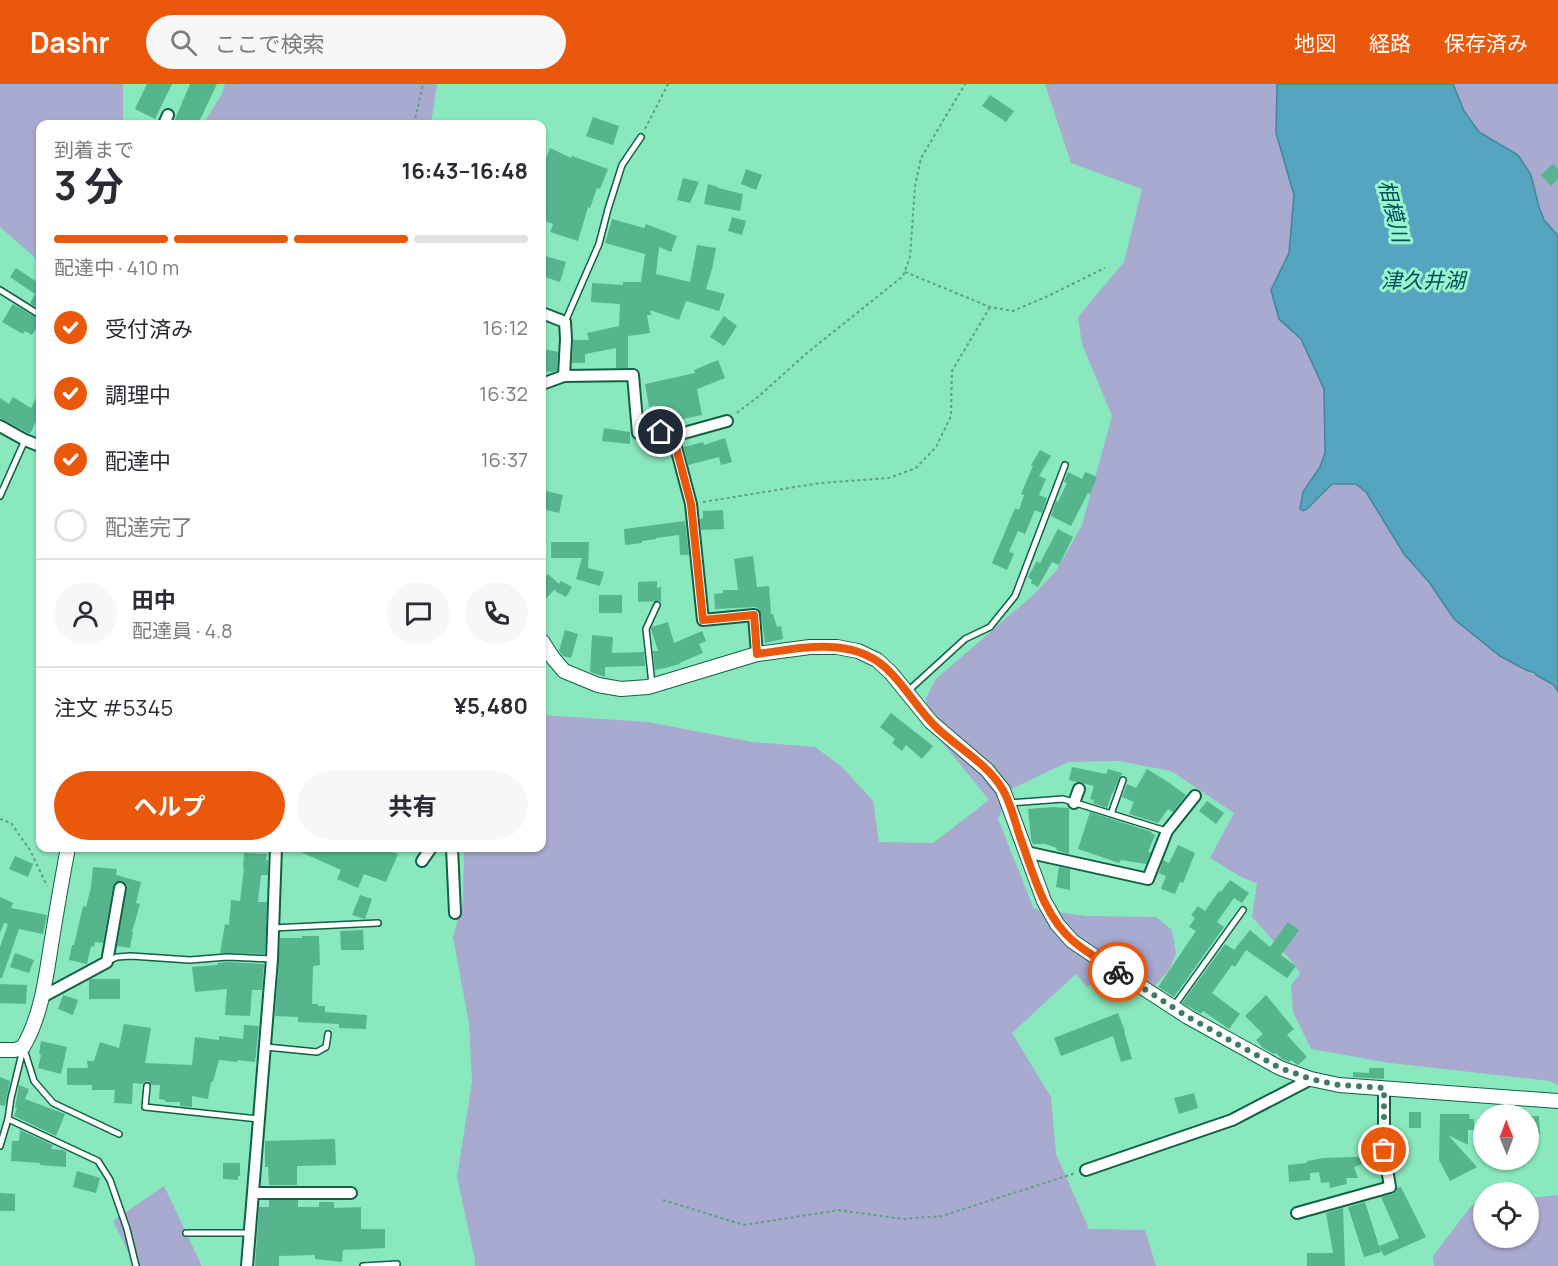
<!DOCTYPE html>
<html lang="ja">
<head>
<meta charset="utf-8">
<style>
  :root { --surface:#fff; --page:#f7f7f7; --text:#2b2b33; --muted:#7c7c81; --line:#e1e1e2; --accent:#ea580c }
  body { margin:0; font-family:Manrope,"Noto Sans JP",sans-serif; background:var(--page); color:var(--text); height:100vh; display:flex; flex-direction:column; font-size:22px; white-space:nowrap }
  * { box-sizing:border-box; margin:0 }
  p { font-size:20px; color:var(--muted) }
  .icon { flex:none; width:33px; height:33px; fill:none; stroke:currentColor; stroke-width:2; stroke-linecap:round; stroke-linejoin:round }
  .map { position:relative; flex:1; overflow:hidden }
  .drawer { position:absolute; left:36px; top:36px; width:510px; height:732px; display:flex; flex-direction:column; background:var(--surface); border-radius:12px; box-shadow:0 2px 4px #0004 }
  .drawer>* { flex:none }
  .needle { width:39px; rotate:359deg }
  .buttons { position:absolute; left:1473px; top:1020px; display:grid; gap:12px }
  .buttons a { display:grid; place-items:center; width:66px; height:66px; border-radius:50%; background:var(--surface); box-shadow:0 2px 4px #0004; font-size:30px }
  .pin { position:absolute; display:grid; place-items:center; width:51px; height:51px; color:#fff; margin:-26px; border:3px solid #fff; border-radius:50%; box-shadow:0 2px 6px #0007 }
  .courier { position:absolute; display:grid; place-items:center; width:60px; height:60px; margin:-30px; border:4px solid #ea580c; border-radius:50%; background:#fff; color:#222; box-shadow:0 2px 8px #0007 }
  .summary em { font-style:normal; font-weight:700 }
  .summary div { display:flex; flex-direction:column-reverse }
  .summary { display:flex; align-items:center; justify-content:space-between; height:102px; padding:0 18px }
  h1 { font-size:39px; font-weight:700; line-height:45px }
  .bar { display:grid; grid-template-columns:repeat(4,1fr); gap:9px 6px; align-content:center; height:72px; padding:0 18px }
  .bar i { height:8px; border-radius:4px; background:var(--line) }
  .bar .selected { background:var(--accent) }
  .bar p { grid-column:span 4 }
  .line { display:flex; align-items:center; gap:15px; padding:0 18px; border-top:2px solid var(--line) }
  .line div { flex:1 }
  .round { display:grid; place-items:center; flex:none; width:63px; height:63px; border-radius:32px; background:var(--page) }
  ol { padding:0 18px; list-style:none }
  li { display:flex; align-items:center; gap:18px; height:66px }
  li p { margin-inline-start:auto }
  li .icon { padding:6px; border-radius:50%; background:var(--accent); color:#fff; stroke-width:4 }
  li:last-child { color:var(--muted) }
  li i { width:33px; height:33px; border:3px solid var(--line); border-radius:50% }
  .cta { display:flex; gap:12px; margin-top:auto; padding:12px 18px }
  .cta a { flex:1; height:69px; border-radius:36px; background:var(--accent); color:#fff; font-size:24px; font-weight:700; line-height:69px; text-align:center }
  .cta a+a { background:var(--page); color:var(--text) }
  header { display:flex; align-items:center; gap:36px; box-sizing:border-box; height:84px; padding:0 30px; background:var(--accent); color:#fff }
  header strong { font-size:28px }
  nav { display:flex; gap:33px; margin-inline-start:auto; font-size:21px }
  .search { width:420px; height:54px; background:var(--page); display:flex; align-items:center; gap:15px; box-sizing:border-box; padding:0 21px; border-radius:33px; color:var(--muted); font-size:22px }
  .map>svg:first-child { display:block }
</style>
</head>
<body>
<header>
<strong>Dashr</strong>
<div class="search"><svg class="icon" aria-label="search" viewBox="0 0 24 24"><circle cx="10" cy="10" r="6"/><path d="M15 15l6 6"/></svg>ここで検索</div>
<nav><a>地図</a><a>経路</a><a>保存済み</a></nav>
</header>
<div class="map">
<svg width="1558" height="1182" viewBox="0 0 1558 1182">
  <rect width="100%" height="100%" fill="#8ae8be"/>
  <!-- green -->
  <path fill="#a9aad0" d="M0 0H123V40H40V178L0 143Z
    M225 0H437L431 40H203L222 10Z
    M1045 0H1277L1276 49 1294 111 1289 169 1271 206 1279 235 1301 255 1324 305 1325 369 1320 383 1303 408 1300 425H1307L1332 400H1356L1366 408 1404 470 1500 572 1554 601 1558 608V1001L1550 997 1390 979 1311 965 1293 928 1291 901 1300 890 1296 882 1252 833 1257 799 1243 794 1210 774 1234 729 1171 687 1119 677 1068 678 1011 705 998 735 1034 825 1086 832 1156 833 1172 846 1176 870 1169 886 1154 903 1124 880 1087 903 1076 890 1012 949 1051 1013 1056 1070 1089 1145 1145 1146 1156 1182H475V1176L457 1093 472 998 469 939 453 853 463 818 464 764H542V631L648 638 752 658 815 663 842 683 873 717 879 758 933 759 989 716 929 642 926 614 936 595 1033 511 1056 487 1082 441 1112 332 1082 260 1078 233 1124 178 1142 105 1071 79Z
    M1453 0H1558V152L1544 136 1539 123 1531 91 1518 71 1479 48 1464 27Z
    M164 1102 201 1180V1182H135L113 1137Z
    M1558 1111V1182H1434L1433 1172 1472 1121 1483 1120 1484 1154H1528L1529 1114Z"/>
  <!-- water -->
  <path fill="#55a5c1" stroke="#438796" stroke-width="1.5" d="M1277 0H1453L1464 27 1479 48 1518 71 1531 91 1539 123 1544 136 1558 152V608L1554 601 1536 591 1535 589 1526 586 1500 572 1454 535 1429 498 1404 470 1366 408 1356 400H1332L1307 425 1303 427 1300 425 1303 408 1320 383 1325 369 1324 305 1301 255 1279 235 1271 206 1289 169 1294 111 1276 49Z"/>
  <!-- building -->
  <path fill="#56b58d" d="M147 0H172L155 35 135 25Z
    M190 0H217L198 40H173Z
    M990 11 1014 27 1006 38 982 22Z
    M593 33 619 42 613 61 586 52Z
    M550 64 571 74 572 72 608 85 600 105 597 104 590 124 588 123 578 157 550 148 553 140 542 136V85Z
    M1553 80 1558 85V95L1551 102 1541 91Z
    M746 85 762 91 756 106 741 100Z
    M683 94 699 98 690 119 677 116Z
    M708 100 718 103V104L743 110 740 127 704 120Z
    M732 133 746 137 742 151 728 147Z
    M612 135 644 144 646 140 677 152 671 168 659 163 656 190 690 198 697 161 716 164 712 185 706 205 725 210 719 227 686 217 679 236 650 226 651 231H647L650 249 628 252V284H616V264L585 270V279H572L573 256H589L587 249 619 242 620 220 591 218 592 199 623 201V198H641L645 170 605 159Z
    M542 171 566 178 560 198 542 192Z
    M16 184 40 200V226L30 219 35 210 10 193Z
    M13 220 40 236V250L35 246 32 251 25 247 23 250 2 238Z
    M724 232 737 242 724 262 710 253Z
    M544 265 558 268 557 287 552 288 543 287 545 280 542 279V276Z
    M718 276 725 294 697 305 702 331 678 336V338L664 341H660L655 321 649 323 645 300 695 289 694 286Z
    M40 306V329L30 350 0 334V314L9 320 13 313 31 324Z
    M604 344 630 348V360L602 357Z
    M725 354 732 378 721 381 719 373 688 381 684 363 703 358 704 361Z
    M1040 366 1051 372 1039 392 1046 395 1039 411 1047 414 1042 429 1035 426 1025 450 1018 447 1009 467 1014 470 1007 486 992 479 1015 424 1019 426 1024 411 1021 410 1033 382 1031 381Z
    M1068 388 1082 395 1085 388 1097 393 1090 410 1088 409 1071 442 1051 432 1056 417 1058 418 1067 399 1064 398Z
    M542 406 563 411 559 429 542 425Z
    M723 426 724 445 701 446 700 435H703V427Z
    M685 437 689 471H680L679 451 656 454V455L642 457V459L625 461 624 445Z
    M1058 445 1073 453 1059 481 1052 478 1038 503 1031 499 1032 496 1028 493 1037 477 1040 479Z
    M551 458H589L588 484 604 488 600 502 576 495 582 474H551Z
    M753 472 757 503 769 502 771 530H773L777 543 781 542 783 555 765 559 761 530 756 523 715 525 714 510 723 509V506H738L734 475Z
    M548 490 559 500 561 497 572 503 566 513 555 507 556 504 542 519V498Z
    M657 497V504L661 503V517L638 518V498Z
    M599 511H622V529H599Z
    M668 538 674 559 702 547 706 557 699 560 703 569 679 579 680 580 665 584 655 586 653 567H658L651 545 652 543Z
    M565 546 578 550 571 574 563 572 559 567Z
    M592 551 613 553 612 569 644 568 645 582 605 583V593L590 588Z
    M891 629 933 662 922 675 906 661 902 667 892 659 895 655 880 643Z
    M1072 683 1106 690 1108 685 1122 689 1113 709H1112L1107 724 1093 719 1094 716 1090 715 1094 702 1069 696Z
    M1147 685 1168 698 1186 711 1173 728 1168 725 1158 739 1129 730 1134 718 1122 713 1127 700 1136 704Z
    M1207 717 1224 729 1216 740 1199 727Z
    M1053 723 1069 724V770L1056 766 1057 764 1045 760H1033L1031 755 1028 725Z
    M1090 728 1152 748 1151 749 1155 751 1148 768H1151L1146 780 1121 776 1119 779 1078 765Z
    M1178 761 1195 769 1183 799 1180 798 1175 810 1161 805 1166 792 1159 789 1163 776 1169 779Z
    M292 764H382L398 770 386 798 364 790 358 804 337 795 341 786Z
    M244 769 267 770 266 776H268V791H261L258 818H267L265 870 220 869 225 840 229 841 231 816 240 817 244 785H243Z
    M15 772 33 780 28 793 9 785Z
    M93 783 117 785 116 791 141 798 136 819 140 820 132 848H133L130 864 117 862 127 805V801L122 797 115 799 113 803 103 859 95 858 94 863 91 862 87 880 69 876 72 861H74L83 822 86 823 91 803Z
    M1059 783 1070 785V806L1056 803Z
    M1230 796 1249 809 1242 819 1234 814 1217 838 1224 843 1174 913 1158 903 1196 847 1189 843 1195 834 1191 831 1198 822 1205 827 1219 807 1221 808Z
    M360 811 372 815 365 835 352 831Z
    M0 813 13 819 11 824 47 831 43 850 19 845 2 894H0V863L8 840 4 839 0 849Z
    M1288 838 1299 846 1281 871 1296 882 1287 894 1246 866 1235 883 1232 881 1212 909 1240 930 1229 945 1203 927 1201 930 1182 919 1225 860 1234 866 1250 846 1270 863Z
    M363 846 364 866H341L340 847Z
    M302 852H319L320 881 313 882 312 920H318V922H325V928L367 931 366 945 339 944V940L298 938V933L275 932 280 854H302Z
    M15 869 34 876 29 889 10 883Z
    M227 878 264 880 262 906H252L250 932 225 931 227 905 195 908 192 883 217 881 218 879Z
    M92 895H120V915H89V896Z
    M0 900 27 901 26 920 0 919Z
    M63 911 78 916 73 931 58 925Z
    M1266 911 1294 945 1287 951 1307 973 1298 981 1291 976 1289 978 1282 975 1276 969 1274 970 1263 964 1256 956 1263 950 1245 932Z
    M1118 929 1125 947H1124L1132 975 1121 978 1113 952 1061 972 1054 954Z
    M124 940 151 944 145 979 192 981 195 953 219 956V952L243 955 244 941 259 942 255 978 238 976 237 978 219 976 213 998H211L208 1015 192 1012V1023L180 1022V1018H165V1016L159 1015 160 1001H152L148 997 144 998 143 1000 133 999 132 1020 114 1019 115 1006H92V1001H67V984H88L87 977H94L100 958 119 964Z
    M41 957 67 963 61 990 38 984 41 971 39 970Z
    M1369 984H1384V995L1353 993V988L1369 989Z
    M0 993 10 997 5 1022 0 1021Z
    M19 1001 29 1005 25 1015 65 1030 56 1052 14 1032 17 1024H15Z
    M1194 1009 1198 1024 1179 1030 1174 1014Z
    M1409 1028H1421V1044H1409Z
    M1440 1030H1469L1470 1035H1474V1046H1468V1061L1448 1051 1477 1083 1450 1097 1439 1076Z
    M1528 1032H1539L1540 1050H1528Z
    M20 1046 53 1061 51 1065 63 1066 66 1068V1083L40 1081V1079L11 1077 12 1057H19Z
    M335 1055 336 1081 297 1082V1101H269L268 1083H265V1057Z
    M1377 1072 1379 1087H1369L1365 1079 1354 1083 1358 1094H1346L1347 1100 1330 1104 1329 1098 1321 1099 1319 1088 1310 1089V1096L1289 1098 1288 1081 1307 1079V1077L1324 1074Z
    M223 1079H240V1092H238V1096L223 1095Z
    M77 1087 100 1094 96 1109 73 1103Z
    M1401 1103 1426 1153 1384 1172 1379 1162 1399 1154 1381 1113 1393 1110 1397 1104Z
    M0 1109 15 1110V1127H0Z
    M269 1116H298V1123H319V1118H334V1124L361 1123V1145H385V1164L343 1166 342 1178 315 1175V1171L279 1172V1182H255L259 1123H269Z
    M1365 1118 1381 1168 1364 1173 1348 1123Z
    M1343 1124 1345 1182H1307V1169H1333L1326 1129Z"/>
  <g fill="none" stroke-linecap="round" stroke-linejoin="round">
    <defs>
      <path id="service" d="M0 206 40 231
        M565 238 599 160 608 125 622 81 641 53
        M0 412 25 356
        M652 600 646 545 657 521
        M908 607 965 555 990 543 1015 512 1065 381
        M1009 719 1063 715 1166 747
        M1111 730 1123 696
        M272 844 378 839
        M108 877 117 873 131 872 190 876 227 873 272 875
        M1174 922 1243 826
        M266 963 317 968 326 963 328 950
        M23 965 11 1014 8 1035 98 1077 110 1096 127 1145 136 1182
        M24 965 34 997 53 1019 119 1050
        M147 1002 145 1023 258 1035
        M0 1062 8 1035
        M186 1149H250
        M363 1182 397 1180"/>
      <path id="minor" d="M164 40 168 31
        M542 229 565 238 566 255 564 292
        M542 300 564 292 633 291 638 349 661 348 673 352 691 420 703 536 754 531 757 570
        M0 342 25 356 40 362
        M673 352 727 337
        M1074 719 1079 705
        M452 764 455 829
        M1026 768 1148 795 1167 747 1195 712
        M422 777 431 764
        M42 913 107 878 120 804
        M1086 1086 1232 1036 1311 995
        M253 1109H351
        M1297 1129 1390 1103 1384 1066V1004
        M247 1182 272 875 276 764"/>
      <path id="tertiary" d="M542 557 553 574 564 587 598 601 621 605 648 603 757 570 810 563H837L858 567 877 576 891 589 931 638 987 686 1003 706 1044 817 1057 840 1072 857 1100 876 1188 933 1280 984 1311 995 1339 1001 1558 1017
        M0 966H15L23 963C42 931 46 892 52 855 57 825 62 794 68 764"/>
    </defs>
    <!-- service casing -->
    <use href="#service" stroke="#126145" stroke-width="8"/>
    <!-- minor casing -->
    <use href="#minor" stroke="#126145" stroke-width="14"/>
    <!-- tertiary casing -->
    <use href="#tertiary" stroke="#126145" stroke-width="16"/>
    <!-- path -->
    <path stroke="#5aa282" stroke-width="2" stroke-dasharray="3 3" stroke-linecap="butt" d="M414 40 423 0
      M645 45 668 0
      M905 188 990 223 1013 227 1048 212 1105 184
      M737 329 759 312 807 269 903 192 910 173 915 102 921 74 965 0
      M703 418 820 399 889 394 916 384 936 363 951 332 952 287 990 223
      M0 735 11 739 30 766 47 802
      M663 1116 744 1141 839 1126 902 1135 942 1132 1076 1089"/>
    <!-- service -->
    <use href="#service" stroke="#fff" stroke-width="5"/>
    <!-- minor -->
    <use href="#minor" stroke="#fff" stroke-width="10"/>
    <!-- tertiary -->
    <use href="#tertiary" stroke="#fff" stroke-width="14"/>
  </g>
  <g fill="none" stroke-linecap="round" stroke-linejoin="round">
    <!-- done -->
    <path stroke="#407b62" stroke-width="6" stroke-dasharray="0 10.8" d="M1118 888 1188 933 1280 984 1311 995 1339 1001 1384 1004V1066"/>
    <!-- route -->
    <path stroke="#ea580c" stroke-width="8" d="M661 348 673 352 691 420 703 536 754 531 757 570C802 564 855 551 890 588 907 605 919 627 937 644 958 664 988 680 1003 706 1011 720 1015 738 1020 753 1033 788 1043 831 1073 857 1086 868 1103 878 1118 888"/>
  </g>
  <g text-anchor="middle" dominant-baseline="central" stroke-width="6" stroke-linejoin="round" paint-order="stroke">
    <!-- water labels -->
    <g font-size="21" font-style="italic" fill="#024b5f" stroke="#97f6cb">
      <text transform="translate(1394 127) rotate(76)">相模川</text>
      <text x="1423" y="196">津久井湖</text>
    </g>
  </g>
</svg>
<div class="buttons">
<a><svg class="needle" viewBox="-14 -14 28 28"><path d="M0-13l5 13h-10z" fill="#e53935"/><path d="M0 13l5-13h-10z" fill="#7c7c81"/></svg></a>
<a><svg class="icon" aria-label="locate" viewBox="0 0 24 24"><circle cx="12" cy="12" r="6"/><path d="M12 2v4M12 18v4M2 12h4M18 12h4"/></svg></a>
</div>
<div class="pin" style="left:1384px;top:1066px;background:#ea580c"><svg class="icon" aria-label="bag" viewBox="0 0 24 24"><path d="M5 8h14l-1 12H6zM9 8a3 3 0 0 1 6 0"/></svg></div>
<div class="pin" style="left:661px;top:348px;background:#1f2937"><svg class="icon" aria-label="home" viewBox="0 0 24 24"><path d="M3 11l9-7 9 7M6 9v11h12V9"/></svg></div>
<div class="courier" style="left:1118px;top:888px"><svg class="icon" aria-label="bike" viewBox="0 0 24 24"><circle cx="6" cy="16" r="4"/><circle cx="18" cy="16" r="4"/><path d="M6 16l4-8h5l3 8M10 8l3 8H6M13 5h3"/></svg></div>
<section class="drawer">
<div class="summary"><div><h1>3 分</h1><p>到着まで</p></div><em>16:43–16:48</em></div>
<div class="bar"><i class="selected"></i><i class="selected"></i><i class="selected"></i><i></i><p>配達中 · 410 m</p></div>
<ol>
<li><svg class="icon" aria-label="check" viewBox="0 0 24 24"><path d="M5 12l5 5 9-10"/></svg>受付済み<p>16:12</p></li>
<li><svg class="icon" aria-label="check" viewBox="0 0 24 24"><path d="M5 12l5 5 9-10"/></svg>調理中<p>16:32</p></li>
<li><svg class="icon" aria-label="check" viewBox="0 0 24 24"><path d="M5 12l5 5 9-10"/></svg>配達中<p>16:37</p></li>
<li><i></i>配達完了</li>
</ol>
<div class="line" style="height:108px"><a class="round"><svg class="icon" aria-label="person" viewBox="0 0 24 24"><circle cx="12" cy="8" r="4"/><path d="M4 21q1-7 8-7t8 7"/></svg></a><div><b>田中</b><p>配達員 · 4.8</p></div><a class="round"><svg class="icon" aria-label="chat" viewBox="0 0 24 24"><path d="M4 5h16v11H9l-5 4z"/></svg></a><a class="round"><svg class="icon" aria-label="phone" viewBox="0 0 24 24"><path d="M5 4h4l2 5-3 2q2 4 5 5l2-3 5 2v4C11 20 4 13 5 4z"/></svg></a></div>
<div class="line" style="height:78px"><div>注文 #5345</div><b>¥5,480</b></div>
<div class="cta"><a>ヘルプ</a><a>共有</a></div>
</section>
</div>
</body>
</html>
